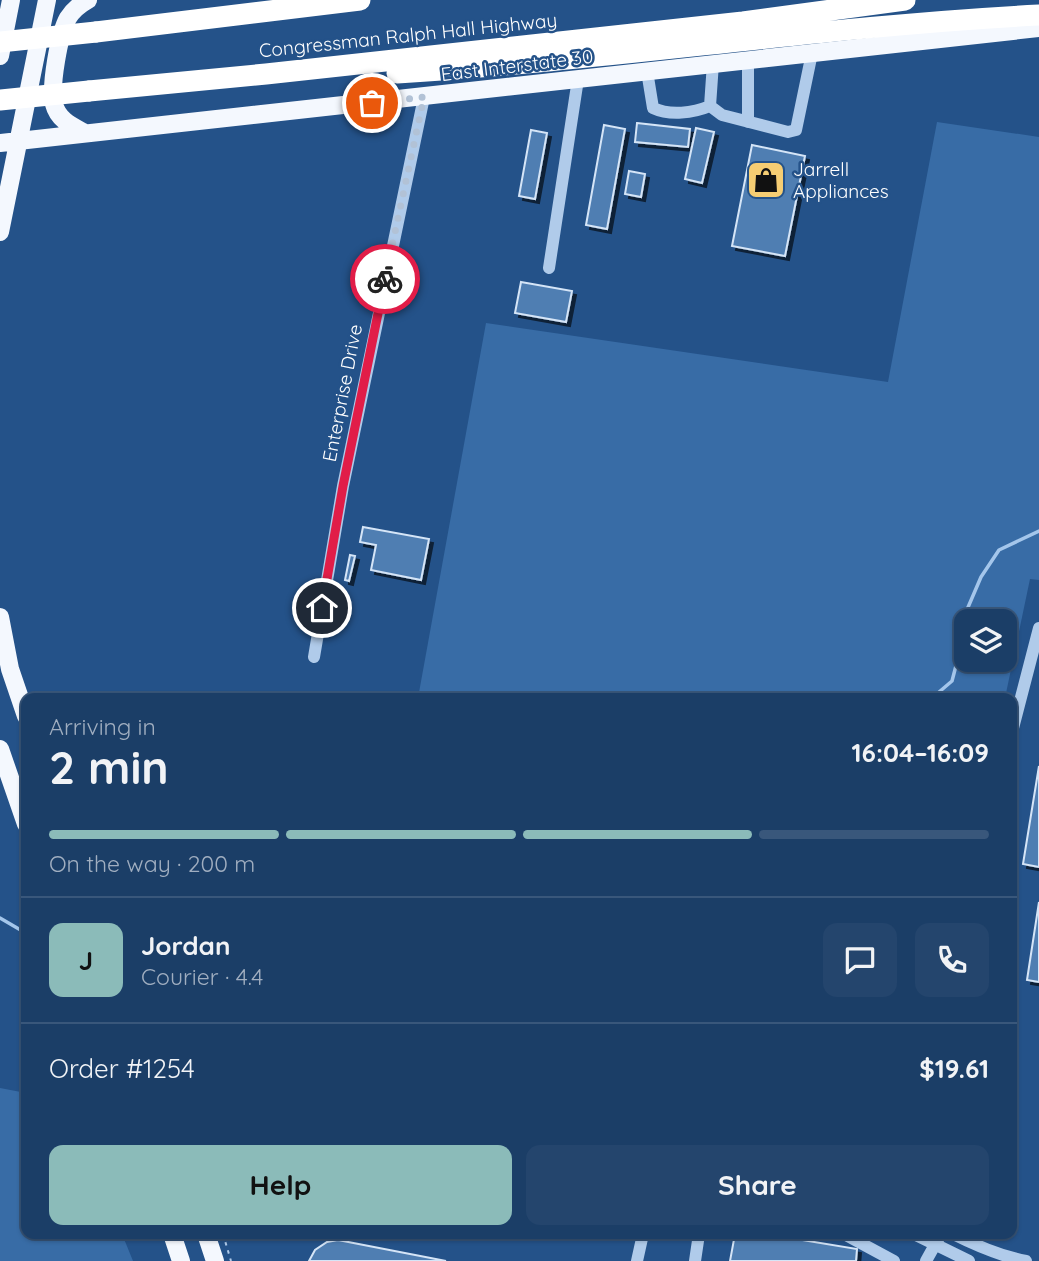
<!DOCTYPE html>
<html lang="en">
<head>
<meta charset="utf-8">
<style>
  :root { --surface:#1b3e67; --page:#24456d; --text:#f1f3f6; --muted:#a0aec0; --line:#39577b; --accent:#8bbbb9 }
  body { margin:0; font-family:Quicksand,sans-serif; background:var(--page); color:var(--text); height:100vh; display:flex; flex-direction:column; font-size:26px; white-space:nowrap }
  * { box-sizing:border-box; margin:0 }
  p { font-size:23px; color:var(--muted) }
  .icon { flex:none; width:38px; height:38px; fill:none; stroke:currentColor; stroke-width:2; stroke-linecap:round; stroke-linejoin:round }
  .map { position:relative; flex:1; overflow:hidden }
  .panel { position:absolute; left:21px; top:693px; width:996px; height:546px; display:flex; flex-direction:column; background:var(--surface); border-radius:14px; box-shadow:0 2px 5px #0004,0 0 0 2px var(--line) }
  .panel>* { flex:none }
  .controls { position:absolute; left:954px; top:609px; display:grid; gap:14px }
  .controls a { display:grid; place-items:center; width:63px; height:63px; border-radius:14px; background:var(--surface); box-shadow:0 2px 5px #0004,0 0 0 2px var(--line); font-size:35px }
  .pin { position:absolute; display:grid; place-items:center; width:60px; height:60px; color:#fff; margin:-30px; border:4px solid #fff; border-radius:50%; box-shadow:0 2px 7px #0007 }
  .courier { position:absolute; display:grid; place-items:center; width:70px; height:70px; margin:-35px; border:5px solid #e11d48; border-radius:50%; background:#fff; color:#222; box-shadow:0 2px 9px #0007 }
  .headline em { font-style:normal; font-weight:700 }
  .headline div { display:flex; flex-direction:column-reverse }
  .headline { display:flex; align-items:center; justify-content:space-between; height:119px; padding:0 28px }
  h1 { font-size:46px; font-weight:700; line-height:52px }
  .bar { display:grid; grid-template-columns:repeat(4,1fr); gap:10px 7px; align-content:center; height:84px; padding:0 28px }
  .bar i { height:9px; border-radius:5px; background:var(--line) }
  .bar .on { background:var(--accent) }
  .bar p { grid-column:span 4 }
  .line { display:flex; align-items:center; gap:18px; padding:0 28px; border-top:2px solid var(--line) }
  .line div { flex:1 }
  .round { display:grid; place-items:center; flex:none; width:74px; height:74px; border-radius:14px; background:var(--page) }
  .primary-button { display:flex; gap:14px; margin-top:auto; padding:14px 28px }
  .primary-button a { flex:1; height:80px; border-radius:14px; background:var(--accent); color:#111; font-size:28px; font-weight:700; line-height:80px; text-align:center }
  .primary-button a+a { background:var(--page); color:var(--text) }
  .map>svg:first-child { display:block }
</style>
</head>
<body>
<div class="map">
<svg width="1039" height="1261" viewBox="0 0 1039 1261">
  <defs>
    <filter id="shadow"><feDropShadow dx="4" dy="4" stdDeviation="0" flood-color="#0009"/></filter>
  </defs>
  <rect width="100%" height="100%" fill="#245289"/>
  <!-- green -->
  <path fill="#386ca6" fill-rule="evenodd" d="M937 122 1039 137V580L1030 579 1005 698H418L486 323 888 382ZM966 621H1004V660H966Z
    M0 1088 26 1093V1234H122L133 1261H0Z"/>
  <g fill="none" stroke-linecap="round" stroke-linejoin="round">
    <!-- stream -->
    <path stroke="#a4c6eb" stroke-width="3.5" d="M932 698 952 681 958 658 960 626 981 577 999 550 1039 531
      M0 918 24 932 26 937"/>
  </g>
  <!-- building -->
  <path fill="#507eb2" stroke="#d5e5f7" stroke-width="2" filter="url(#shadow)" d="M637 123 690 129 688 147 635 142Z
    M604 125 625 129 607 229 586 225Z
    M696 128 714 132 702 183 685 179Z
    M531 130 547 133 535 199 519 196Z
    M752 145 805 156 785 256 732 246Z
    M629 171 645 174 641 197 625 194Z
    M521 282 572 291 566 322 515 313Z
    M363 527 429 539 421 580 371 570 376 545 360 542Z
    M350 555 355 556 349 581 345 580Z
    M1039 766V867L1023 864Z
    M1039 902V982L1027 980Z
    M735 1234H766L857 1249 856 1261H730Z
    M338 1240 446 1261H309L315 1250 327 1242Z"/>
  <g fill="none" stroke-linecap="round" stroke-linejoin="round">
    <!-- path -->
    <path stroke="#b0cbea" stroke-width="2" stroke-dasharray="3.5 5" stroke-linecap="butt" d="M223 1234 231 1261"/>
    <!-- minor -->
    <path stroke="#b0cbea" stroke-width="12" d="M748 59V122
      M713 63 710 106 722 115 788 132 796 130 812 53
      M647 71 653 108C670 116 693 113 710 106
      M549 268 578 79
      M314 657 343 486 424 97
      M1012 732 1039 628
      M844 1234 894 1261
      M914 1234 969 1261
      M953 1234C977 1246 1000 1256 1026 1261
      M637 1261 643 1234
      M695 1261 699 1234
      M926 1261 941 1234"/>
    <!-- major -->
    <path stroke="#f4f8fe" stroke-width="18" d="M0 56 11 0
      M85 133C72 126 58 120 54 104 50 86 59 34 68 18 73 10 79 5 88 0
      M0 143 1039 28
      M0 232 47 0
      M0 617 10 669 26 716
      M0 749 26 824
      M172 1234 181 1261
      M206 1234 215 1261"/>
    <!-- highway -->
    <path stroke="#fff" stroke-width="21" d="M96 32 360 0
      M397 73C612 60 824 26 1039 15
      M89 91 266 74 743 22 905 0"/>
    <!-- highway-bridge -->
    <path stroke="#fff" stroke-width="21" d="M0 42 96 32
      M0 100 89 91"/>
  </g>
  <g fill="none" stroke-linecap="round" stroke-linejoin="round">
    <!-- done -->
    <path stroke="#b2c2d6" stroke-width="7" stroke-dasharray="0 12.6" d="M372 103 424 97 385 279"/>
    <!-- route -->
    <path stroke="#e11d48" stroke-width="9" d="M322 608 343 486 385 279"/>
  </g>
  <!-- icons -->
  <defs>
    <symbol id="shop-square" viewBox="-11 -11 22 22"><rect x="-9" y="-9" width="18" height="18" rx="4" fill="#f5cd73" stroke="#245289"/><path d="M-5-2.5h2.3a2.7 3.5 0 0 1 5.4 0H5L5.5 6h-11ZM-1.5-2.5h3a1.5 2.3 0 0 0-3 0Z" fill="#111"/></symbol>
  </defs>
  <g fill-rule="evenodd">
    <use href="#shop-square" x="744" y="158" width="44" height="44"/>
  </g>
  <g text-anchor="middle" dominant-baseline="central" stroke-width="5" stroke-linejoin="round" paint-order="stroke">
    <!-- street labels -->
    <g font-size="19" fill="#fff" stroke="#245289">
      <text transform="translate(408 35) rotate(-6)">Congressman Ralph Hall Highway</text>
      <text transform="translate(517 65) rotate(-7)">East Interstate 30</text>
      <text transform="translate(342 393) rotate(-79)">Enterprise Drive</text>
    </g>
    <!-- poi labels -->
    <g font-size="19" fill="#fff" stroke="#245289" text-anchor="start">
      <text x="793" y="169">Jarrell<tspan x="793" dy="22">Appliances</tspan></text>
    </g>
  </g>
</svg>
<div class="controls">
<a><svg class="icon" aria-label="layers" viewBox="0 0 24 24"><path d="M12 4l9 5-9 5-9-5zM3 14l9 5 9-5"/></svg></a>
</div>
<div class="pin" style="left:372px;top:103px;background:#ea580c"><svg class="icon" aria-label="bag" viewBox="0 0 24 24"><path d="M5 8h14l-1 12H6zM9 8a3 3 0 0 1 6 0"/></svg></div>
<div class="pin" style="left:322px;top:608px;background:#1f2937"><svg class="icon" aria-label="home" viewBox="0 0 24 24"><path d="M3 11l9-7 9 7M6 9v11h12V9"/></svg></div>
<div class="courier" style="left:385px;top:279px"><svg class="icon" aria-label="bike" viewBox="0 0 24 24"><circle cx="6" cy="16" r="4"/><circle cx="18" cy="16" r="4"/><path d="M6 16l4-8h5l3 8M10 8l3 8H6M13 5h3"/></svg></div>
<section class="panel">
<div class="headline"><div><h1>2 min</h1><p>Arriving in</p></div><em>16:04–16:09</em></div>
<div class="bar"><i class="on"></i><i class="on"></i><i class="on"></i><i></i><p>On the way · 200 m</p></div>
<div class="line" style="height:126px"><b class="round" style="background:var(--accent);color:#111">J</b><div><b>Jordan</b><p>Courier · 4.4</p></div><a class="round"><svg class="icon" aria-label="chat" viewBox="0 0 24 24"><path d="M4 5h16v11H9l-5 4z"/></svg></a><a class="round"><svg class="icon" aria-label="phone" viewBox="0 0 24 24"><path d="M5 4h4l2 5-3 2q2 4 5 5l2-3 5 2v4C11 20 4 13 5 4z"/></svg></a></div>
<div class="line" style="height:91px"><div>Order #1254</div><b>$19.61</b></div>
<div class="primary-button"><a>Help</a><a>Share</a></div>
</section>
</div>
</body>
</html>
